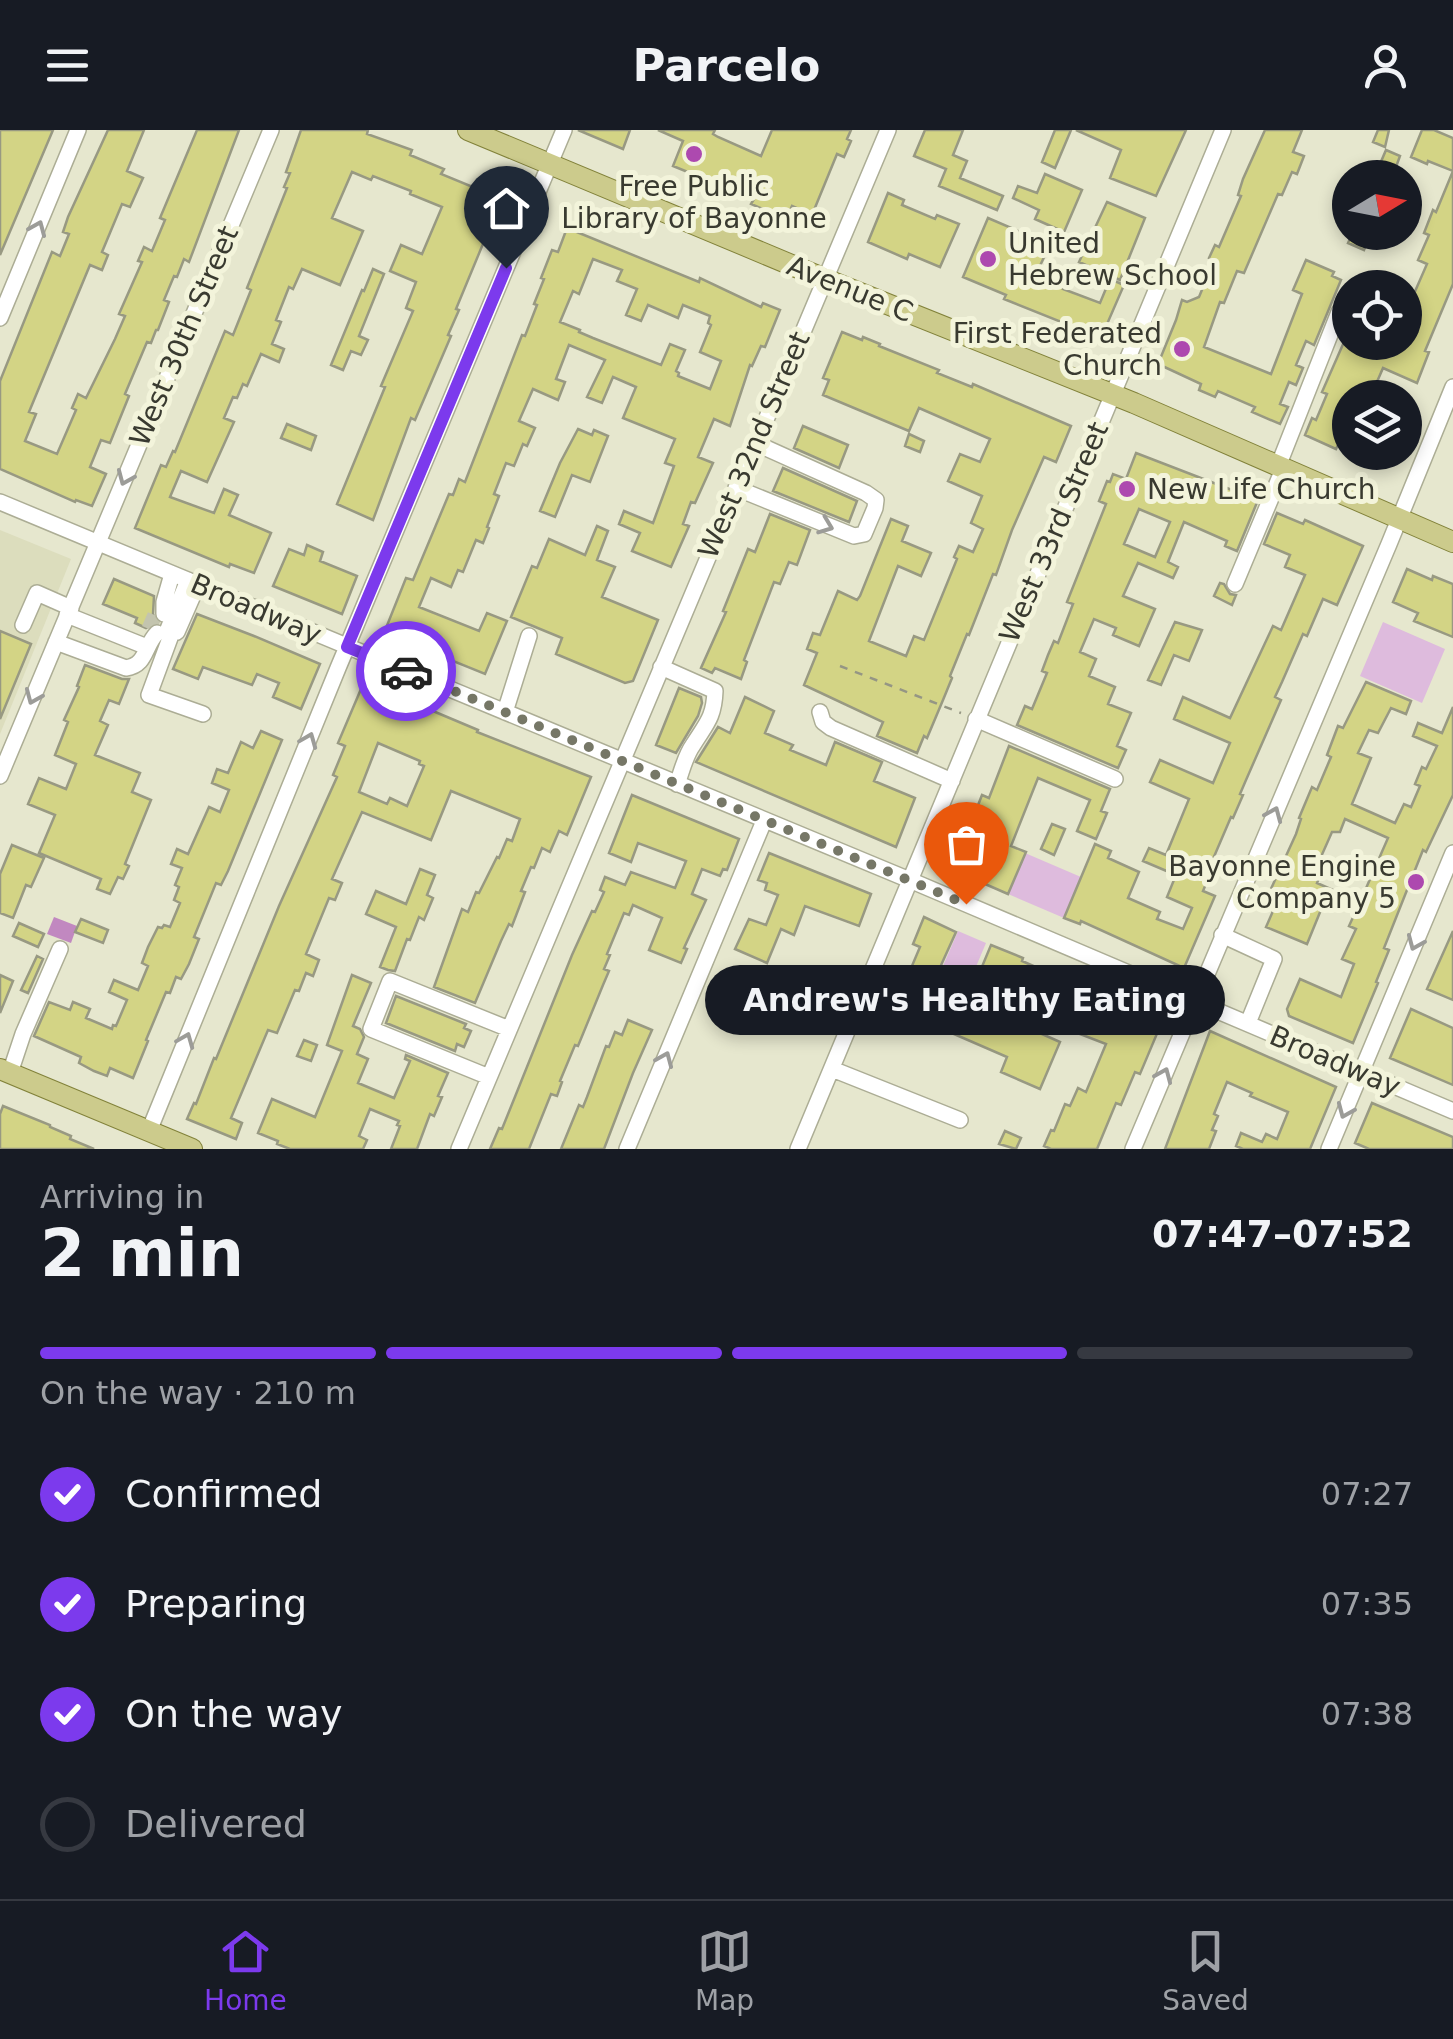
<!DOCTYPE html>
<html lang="en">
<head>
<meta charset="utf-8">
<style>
  :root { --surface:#171b24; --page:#242831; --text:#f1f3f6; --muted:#9ea1a6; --line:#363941; --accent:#7c3aed }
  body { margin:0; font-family:"DejaVu Sans",sans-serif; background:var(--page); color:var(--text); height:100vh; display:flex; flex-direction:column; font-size:38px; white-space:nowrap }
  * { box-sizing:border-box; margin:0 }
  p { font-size:32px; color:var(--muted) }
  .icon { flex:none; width:55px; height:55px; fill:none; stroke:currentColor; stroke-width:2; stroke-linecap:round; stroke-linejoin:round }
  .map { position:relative; height:1019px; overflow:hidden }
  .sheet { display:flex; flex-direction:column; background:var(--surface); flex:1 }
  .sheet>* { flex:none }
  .needle { width:65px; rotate:80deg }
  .controls { position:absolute; left:1332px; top:30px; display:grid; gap:20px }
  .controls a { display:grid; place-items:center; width:90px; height:90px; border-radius:50%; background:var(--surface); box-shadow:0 5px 15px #0003; font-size:50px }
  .pin { position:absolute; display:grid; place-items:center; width:85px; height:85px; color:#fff; margin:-102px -42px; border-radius:50% 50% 50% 0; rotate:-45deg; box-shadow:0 0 10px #0007 }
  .pin .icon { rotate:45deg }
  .courier { position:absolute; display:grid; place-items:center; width:100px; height:100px; margin:-50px; border:8px solid #7c3aed; border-radius:50%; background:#fff; color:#222; box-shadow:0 2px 12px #0007 }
  .bubble { position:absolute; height:70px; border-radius:35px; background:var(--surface); box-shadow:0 5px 15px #0003; font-size:32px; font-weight:700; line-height:70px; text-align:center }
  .overview em { font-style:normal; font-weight:700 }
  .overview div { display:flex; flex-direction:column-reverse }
  .overview { display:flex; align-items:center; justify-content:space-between; height:170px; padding:0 40px }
  h1 { font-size:65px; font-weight:700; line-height:75px }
  .bar { display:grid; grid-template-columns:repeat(4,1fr); gap:15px 10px; align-content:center; height:120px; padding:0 40px }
  .bar i { height:12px; border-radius:8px; background:var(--line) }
  .bar .on { background:var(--accent) }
  .bar p { grid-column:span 4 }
  ol { padding:0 40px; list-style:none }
  li { display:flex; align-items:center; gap:30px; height:110px }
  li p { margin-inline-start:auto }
  li .icon { padding:10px; border-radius:50%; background:var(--accent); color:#fff; stroke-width:4 }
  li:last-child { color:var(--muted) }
  li i { width:55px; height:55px; border:5px solid var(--line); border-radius:50% }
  header { display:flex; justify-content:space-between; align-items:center; height:130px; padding:0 40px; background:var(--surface); font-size:45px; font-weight:700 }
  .tabs { display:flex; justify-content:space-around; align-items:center; height:140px; border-top:2px solid var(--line); background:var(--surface); font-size:28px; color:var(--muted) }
  .tabs a { display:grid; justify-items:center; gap:5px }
  .tabs .on { color:var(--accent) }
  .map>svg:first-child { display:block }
</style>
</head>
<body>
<header><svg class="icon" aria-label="menu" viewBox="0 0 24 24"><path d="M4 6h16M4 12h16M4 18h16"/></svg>Parcelo<svg class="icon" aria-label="person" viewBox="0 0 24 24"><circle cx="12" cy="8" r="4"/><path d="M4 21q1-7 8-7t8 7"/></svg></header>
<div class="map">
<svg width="1453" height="1019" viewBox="0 0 1453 1019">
  <rect width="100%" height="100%" fill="#e6e7ce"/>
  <!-- built -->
  <path fill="#dcddbd" d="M0 400 71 429 0 604Z"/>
  <!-- green -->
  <path fill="#debbdd" d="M1383 492 1445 519 1422 573 1360 546Z
    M1025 723 1081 747 1064 788 1008 764Z
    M958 801 986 813 959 877 931 864Z"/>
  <!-- forest -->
  <path fill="#c188c0" d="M54 787 77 796 71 813 47 804Z"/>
  <!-- building -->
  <path fill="#d3d485" stroke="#989982" stroke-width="2.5" fill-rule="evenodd" d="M0 0H53L0 125Z
    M108 0H144L127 41 143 48 130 77 122 74 102 122 108 125 102 140 90 135 29 282 36 284 25 311 57 324 76 280 72 278 78 264 86 268 115 209 125 186 119 184 142 132 138 131 144 117 152 121 165 90 160 88 197 0H239L189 132 184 129 177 147 174 146 164 170 169 172 158 200H156L151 213 147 212 125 264 129 266 110 313 101 310 90 337 106 344 92 376 76 370 75 372 0 339V251L52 122 60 126 69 104 63 102 68 87Z
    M301 0H368L367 4 412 20 410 25 444 39 441 44 497 67 480 107 485 109 456 179 459 180 448 205 451 206 415 290 411 288 373 390 337 374 385 257 381 256 413 181 406 178 416 152 390 141 401 115 422 124 442 77 410 64 411 61 373 46 371 50 352 42 332 88 363 101 340 155 302 139 293 159 289 157 276 190 281 192 272 214 284 219 279 232 261 224 247 256 243 254 237 268 233 267 224 288 234 292 207 352 181 341 170 367 214 383 224 359 238 365 229 385 271 403 254 443 230 434 229 437 135 398 161 335 166 337 173 321 175 322 225 201 233 205 251 160 247 158 287 58 284 57 290 43 286 42Z
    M578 0H630L623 19Z
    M658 0H715L713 4 718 7 761 26 772 0H851L847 9 851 11 844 27 837 24 812 85 792 76 786 89 751 74 754 69 673 36 683 11Z
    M925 0H963L953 25 967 31 960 48 1003 66 997 80 939 56 946 39 914 26Z
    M1055 0H1071L1055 38 1042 32Z
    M1076 0H1186L1156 66 1110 48 1121 20Z
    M1265 0H1302L1293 22 1304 26 1297 44 1292 42 1282 65 1278 64 1244 143 1237 141 1224 173 1220 172 1204 217 1271 244 1302 164 1293 160 1306 130 1334 142 1332 146 1341 150 1314 215 1306 211 1296 235 1303 238 1296 255 1289 252 1280 274 1288 277 1280 294 1252 282 1255 277 1218 261 1215 267 1199 260 1201 254 1158 234 1176 190 1182 170 1187 172 1199 167 1214 131 1209 128 1215 115 1219 117 1241 66 1238 65 1243 49Z
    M1378 0H1389L1385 17 1373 12Z
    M1422 0H1434L1453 8V41L1428 31 1427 34 1411 27Z
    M1386 20 1400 26 1392 48H1374Z
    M1350 41V78L1337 73Z
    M1453 41V154L1425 221 1429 222 1417 253 1383 238 1370 268H1350V302L1345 300 1336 319 1305 305 1312 288 1316 290 1327 264 1322 262 1344 212H1405V173L1409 164 1413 166 1427 134 1418 130 1429 105 1424 103 1433 80 1436 82Z
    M1045 44 1082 60 1064 102 1035 89 1039 80 1013 68 1018 56 1037 63Z
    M888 63 904 70 902 75 935 89 937 85 959 94 940 137 909 124 907 129 868 112Z
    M1107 72 1145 88 1120 150 1079 132Z
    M988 88 1025 104 1022 113 1046 123 1038 140 1066 152 1063 159 1100 173 1110 149 1124 155 1101 208 1004 169 1006 165 963 147Z
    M567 98 699 152 700 148 761 177 763 173 780 180 765 217 761 216 752 236 750 235 730 296 714 289 698 327 713 333 695 373 691 372 683 394 689 396 671 437 632 421 640 403 619 394 624 381 653 393 674 336 665 333 675 309 623 288 636 257 613 247 602 273 587 267 605 230 569 215 556 249 565 252 558 270 533 259 519 291 535 298 527 316 523 314 514 336 506 333 494 364 499 366 487 397 489 398 483 413 476 410 463 442 458 440 451 457 431 448 419 477 479 501 487 483 507 491 485 544 384 503 406 448 413 450 449 364 453 365 459 349 465 352 522 205 525 206 537 175 534 174 544 149 541 148 552 120 558 122ZM593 129 622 140 617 151 637 159 626 185 641 191 648 175 678 188 683 175 710 186 708 193 711 195 700 222 721 231 710 259 678 246 679 243 676 241 685 220 670 214 661 235 593 208 579 202 580 200 560 192 573 161 579 164Z
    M1353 102H1371L1364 120 1348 113Z
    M373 139 384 144 359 206 368 210 361 225 351 221 343 240 331 235 362 160 364 161Z
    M842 202 862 210 863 207 880 214 879 216 939 240 937 243 972 257 973 254 1071 296 1056 332 1044 327 1012 400 996 445 993 444 969 505 967 504 950 546 952 548 943 570 927 608 924 606 917 623 877 606 883 592 804 555 817 523 807 519 813 503 820 505 838 461 857 470 860 466 891 389 908 396 902 411 931 423 921 446 898 436 869 511 906 526 914 506 924 510 957 429 954 427 959 416 973 422 983 399 971 393 982 366 948 351 960 324 980 332 990 309 919 278 909 301 823 265 829 250 823 248Z
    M287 294 316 306 311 320 281 308Z
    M803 296 848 315 839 338 794 318Z
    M578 299 592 305 594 300 608 306 590 352 572 345 555 387 540 381 560 333Z
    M909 304 924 311 920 322 905 316Z
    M1136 323 1258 370 1237 421 1225 416 1227 411 1184 392 1168 432 1178 437 1173 448 1138 433 1123 466 1155 479 1139 516 1113 505 1116 498 1094 489 1080 522 1096 529 1089 546 1115 557 1108 574 1131 583 1117 616 1126 620 1118 638 1017 595 1025 576 1032 579 1047 543 1042 541 1048 525 1054 511 1058 513 1073 474 1067 472 1106 374 1099 371 1107 351 1110 352 1113 344 1126 349ZM1139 379 1170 392 1155 427 1124 414Z
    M783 338 857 371 849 392 773 361Z
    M1277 383 1303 394 1305 390 1363 416 1337 475 1323 469 1307 506 1303 504 1282 552 1275 567 1281 570 1246 650 1240 664 1243 665 1233 688 1231 687 1207 743 1210 744 1203 761 1215 766 1184 838 1081 791 1080 794 1064 788 1095 714 1111 721 1108 728 1139 742 1128 768 1160 782 1157 789 1183 799 1192 778 1167 767 1176 745 1143 731 1149 718 1166 725 1189 669 1150 652 1160 630 1213 653 1230 613 1174 589 1183 567 1230 588 1273 496 1281 500 1305 445 1285 437 1290 425 1264 414Z
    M770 384 810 400 797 435 789 432 780 454 774 452 744 530 747 532 741 549 715 538 712 543 701 538 726 482 723 481 748 419 755 422Z
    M597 396 608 401 597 430 615 437 602 467 658 490 633 551 625 553 556 524 562 508 511 487 532 436 537 438 549 409 585 425Z
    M307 415 323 422 320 431 357 446 342 484 273 456 289 419 304 425Z
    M1407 439 1432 450 1433 446 1453 454V507L1414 491 1418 483 1393 472Z
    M114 449 154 466 153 484 156 492 146 498 135 493 137 488 103 474Z
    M1220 453 1224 454 1230 464 1236 465 1232 475 1214 466Z
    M197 484 254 506 320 534 301 579 273 567 279 553 257 544 252 555 203 537 198 549 173 539Z
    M1175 492 1202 500 1189 531 1174 525 1161 555 1148 550Z
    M0 501 31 514 0 589Z
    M85 535 122 549H129L119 574 109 570 100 591 108 595 95 625 140 643 132 662 151 670 125 734 129 736 123 749 118 747 110 764 97 759 101 749 39 723 55 685 28 674 39 648 66 659 76 634 55 625 68 592 64 590 79 557 77 556Z
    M364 552 478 600 477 602 591 647 567 705 559 701 550 722 542 718 534 738 531 737 521 761 525 762 512 796 509 794 501 811 475 873 434 857 462 779 468 782 476 762 479 763 497 727 499 728 507 709 512 711 520 689 451 661 431 710 362 682 332 749 342 753 335 770 329 768 306 824 319 830 313 846 306 843 299 861 295 860 277 903 268 900 231 988 242 993 236 1009 187 989 194 973 196 974 214 928 216 929 279 776 337 647 333 645 345 616 338 613ZM378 613 420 631 419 634 424 636 407 676 390 668 387 674 359 662Z
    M1366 552 1411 571 1406 584 1391 578 1378 603 1369 600 1358 623 1371 628 1352 674 1395 693 1404 674 1411 677 1420 656 1415 654 1422 637 1426 639 1437 616 1413 606 1418 593 1442 603 1453 577V665L1426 722 1423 720 1407 760 1384 818 1389 820 1376 852 1378 853 1353 913 1289 886 1287 879 1300 849 1341 867 1354 834 1342 829 1356 799 1349 796 1355 783 1325 770 1307 814 1266 797 1280 765 1270 761 1296 704 1301 689 1299 688 1312 657 1317 660 1331 627 1327 625 1338 596 1343 598ZM1345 689 1388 708 1360 772 1317 753 1325 734 1321 733 1320 729 1332 702H1340Z
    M679 558 701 567 702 573 698 586 676 623 656 615Z
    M745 567 774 581 765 603 793 615 790 620 826 635 835 612 882 632 874 651 915 668 896 717 696 632 718 597 730 603Z
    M261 601 282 610 228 741 221 755 216 753 194 807 199 809 189 834 181 849 176 847 170 863 166 862 146 910 148 911 133 948 110 938 107 946 94 941 79 933 81 927 34 906 49 872 70 880 73 872 90 879 86 888 112 899 113 895 116 896 127 870 109 862 114 850 138 860 148 836 142 833 148 817 158 797 162 798 164 795 170 797 180 773 174 770 179 757 175 755 182 738 171 734 177 719 188 724 209 677 220 682 229 660 212 653 217 639 228 643 241 612 253 618Z
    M1009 616 1110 659 1101 681 1107 683 1096 709 1077 701 1090 670 1038 648 1011 716 1026 722 1008 764 969 747 983 714 967 707 962 695 967 685 973 688 982 665 989 668Z
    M632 665 739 709 727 740 723 739 720 746 702 739 692 764 706 770 684 818 687 819 681 833 649 820 662 788 633 775 629 785 624 783 607 824 610 825 604 839 609 841 603 855 578 916 575 915 560 951 562 952 557 966 551 964 529 1019H490L499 998 502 999 572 825 592 781 595 782 604 762 600 760 605 747 625 755 631 742 675 758 686 731 638 713 631 732 609 723Z
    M1052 694 1065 699 1054 725 1041 719Z
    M12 715 44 728 31 757 26 755 13 788 0 783V744Z
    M769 723 871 764 859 796 805 776 794 805 781 799 767 833 735 819 749 789 766 795 778 765 765 760 767 753 758 750Z
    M420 739 435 745 427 765 433 768 424 790 419 787 410 810 407 809 395 841 388 840 380 837 396 797 366 784 376 761 406 774Z
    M924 787 956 802 933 853 909 843 920 817 913 814Z
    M81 789 108 800 103 813 75 802Z
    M19 793 44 804 38 817 13 806Z
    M1453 801V870L1427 859Z
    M991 815 1023 828 1022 831 1056 846 1033 900 1060 912 1040 959 1001 942 1007 927 954 904Z
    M37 826 43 829 28 863 21 860Z
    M0 845 13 851 0 883Z
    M352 845 371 853 353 896 360 899 364 907 357 924 368 929 358 953 394 968 410 931 405 929 406 925 448 943 438 966 442 967 434 986 430 984 417 1019H391L400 996 397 995 399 991 370 979 359 1006 367 1010 363 1019H290L277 1014 278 1011 258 1003 272 969 315 987 342 921 327 915Z
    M1086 854 1164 887 1140 944 1135 942 1121 975 1116 973 1097 1019H1051L1044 1016 1051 1000 1054 1001 1065 974 1070 976 1078 958 1086 962 1106 914 1067 899Z
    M396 866 466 894 464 898 471 901 464 917 457 914 455 921 386 893Z
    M1411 879 1453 898V955L1390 928Z
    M628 890 652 900 633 943 604 1019H561L579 975 583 977 587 967 606 916 609 917 615 902 622 905Z
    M1210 901 1336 957 1310 1019H1243L1236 1016 1241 1003 1262 1012 1266 1004 1277 1009 1288 982 1250 966 1252 963 1227 952 1214 984 1218 986 1212 1000 1216 1001 1209 1019H1165Z
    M304 910 317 915 311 931 297 926Z
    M1372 973 1453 1007V1019H1369L1355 1013Z
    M3 976 50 995V997L71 1006 70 1009 94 1019H0V984Z
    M1005 1001 1021 1008 1016 1019 999 1014Z"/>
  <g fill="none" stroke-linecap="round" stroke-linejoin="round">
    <!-- minor-tunnel -->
    <path stroke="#c3c4ae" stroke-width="15" stroke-dasharray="15 8" stroke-linecap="butt" d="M149 499 157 480"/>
    <defs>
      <path id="minor" d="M0 188 78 0
        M1279 334 1339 182
        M736 358 854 406 864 404 875 378 876 370 866 363 755 313
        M0 372 912 751 1453 981
        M188 450 168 499 170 508 149 565 203 584
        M1235 454 1284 337
        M164 484V472L172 444
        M67 485 147 517
        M23 495 37 463 71 478
        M177 502 198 454
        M56 512 126 538C147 535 144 516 157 503
        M661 537 715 561C714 588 706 594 693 615 685 626 682 641 677 654
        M505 582 529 506
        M820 582 823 592 831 598 952 651
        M976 589 1115 649
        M0 646 271 0
        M1222 805 1274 829 1248 893
        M832 939 960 990
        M10 943 23 904 60 819
        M489 947 371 899 390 851 509 899
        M149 1001 338 538 564 0
        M459 1019 888 0
        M627 1019 764 691
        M798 1019 1223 0
        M1133 1019 1389 414 1453 257
        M1329 1019 1453 723"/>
      <path id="major" d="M468 0 825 149 1134 273 1453 412
        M0 939 192 1019"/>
    </defs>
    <!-- minor casing -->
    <use href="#minor" stroke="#acad95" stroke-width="18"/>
    <!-- major casing -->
    <use href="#major" stroke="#82823a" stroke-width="22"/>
    <!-- path -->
    <path stroke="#959684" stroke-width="2.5" stroke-dasharray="8 8" stroke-linecap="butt" d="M840 536 961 583"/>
    <!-- minor -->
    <use href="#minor" stroke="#fff" stroke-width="15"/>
    <!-- major -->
    <use href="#major" stroke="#cccb8c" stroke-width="20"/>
  </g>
  <!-- one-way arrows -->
  <defs><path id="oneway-chevron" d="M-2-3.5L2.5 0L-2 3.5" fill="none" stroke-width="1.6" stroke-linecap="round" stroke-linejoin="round" transform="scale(2.5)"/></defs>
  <g stroke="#9c9c98">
    <use href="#oneway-chevron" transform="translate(38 98) rotate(-67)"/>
    <use href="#oneway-chevron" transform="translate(125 348) rotate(113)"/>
    <use href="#oneway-chevron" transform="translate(826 396) rotate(21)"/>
    <use href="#oneway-chevron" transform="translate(33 567) rotate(113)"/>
    <use href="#oneway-chevron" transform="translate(309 610) rotate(-68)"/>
    <use href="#oneway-chevron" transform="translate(1274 684) rotate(-67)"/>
    <use href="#oneway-chevron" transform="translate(1415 813) rotate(113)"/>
    <use href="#oneway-chevron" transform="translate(186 910) rotate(-68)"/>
    <use href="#oneway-chevron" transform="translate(665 929) rotate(-67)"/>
    <use href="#oneway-chevron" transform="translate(1164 945) rotate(-67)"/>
    <use href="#oneway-chevron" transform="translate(1345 981) rotate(113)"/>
  </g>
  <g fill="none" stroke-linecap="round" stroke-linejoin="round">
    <!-- done -->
    <path stroke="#767767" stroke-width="10" stroke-dasharray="0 18" d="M406 541 966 774"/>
    <!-- route -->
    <path stroke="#7c3aed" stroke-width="12" d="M406 541 347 517 506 138"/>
  </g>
  <!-- markers -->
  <g fill="#ad49af" stroke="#f3f4db" stroke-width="4">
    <circle cx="694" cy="24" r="10"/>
    <circle cx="988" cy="129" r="10"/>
    <circle cx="1182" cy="219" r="10"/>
    <circle cx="1127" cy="359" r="10"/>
    <circle cx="1416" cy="752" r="10"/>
  </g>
  <g text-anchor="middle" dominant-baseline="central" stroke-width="10" stroke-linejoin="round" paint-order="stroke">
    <!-- poi labels -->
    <g font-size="28" fill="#393a30" stroke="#f3f4db" text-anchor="start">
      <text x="694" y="56" text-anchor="middle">Free Public<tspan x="694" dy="32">Library of Bayonne</tspan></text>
      <text x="1008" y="113">United<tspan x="1008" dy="32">Hebrew School</tspan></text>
      <text x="1162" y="203" text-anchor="end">First Federated<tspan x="1162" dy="32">Church</tspan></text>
      <text x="1147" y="359">New Life Church</text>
      <text x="1396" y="736" text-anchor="end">Bayonne Engine<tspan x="1396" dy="32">Company 5</tspan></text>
    </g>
    <!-- street labels -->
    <g font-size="28" fill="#393a30" stroke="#f3f4db">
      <text transform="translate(850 159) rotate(22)">Avenue C</text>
      <text transform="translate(184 206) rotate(-67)">West 30th Street</text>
      <text transform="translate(754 315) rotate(-67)">West 32nd Street</text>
      <text transform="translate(1054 402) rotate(-67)">West 33rd Street</text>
      <text transform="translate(256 479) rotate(23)">Broadway</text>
      <text transform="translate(1335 931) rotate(23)">Broadway</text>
    </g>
  </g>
</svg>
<div class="controls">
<a><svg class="needle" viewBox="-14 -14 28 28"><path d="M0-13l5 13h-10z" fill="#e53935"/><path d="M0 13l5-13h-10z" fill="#9ea1a6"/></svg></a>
<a><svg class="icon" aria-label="locate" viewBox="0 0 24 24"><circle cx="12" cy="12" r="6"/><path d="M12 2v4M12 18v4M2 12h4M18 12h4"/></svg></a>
<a><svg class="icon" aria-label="layers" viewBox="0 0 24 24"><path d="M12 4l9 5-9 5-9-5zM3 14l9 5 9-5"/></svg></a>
</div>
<div class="pin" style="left:966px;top:774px;background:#ea580c"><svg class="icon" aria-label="bag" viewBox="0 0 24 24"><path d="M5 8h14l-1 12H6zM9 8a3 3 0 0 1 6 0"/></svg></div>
<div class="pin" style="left:506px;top:138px;background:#1f2937"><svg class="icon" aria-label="home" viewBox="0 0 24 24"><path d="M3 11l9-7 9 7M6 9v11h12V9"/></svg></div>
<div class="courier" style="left:406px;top:541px"><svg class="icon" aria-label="car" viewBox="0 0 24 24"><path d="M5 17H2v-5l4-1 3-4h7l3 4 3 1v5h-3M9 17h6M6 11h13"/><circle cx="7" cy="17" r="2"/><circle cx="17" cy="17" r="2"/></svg></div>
<div class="bubble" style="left:705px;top:835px;width:520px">Andrew's Healthy Eating</div>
</div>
<section class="sheet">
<div class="overview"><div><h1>2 min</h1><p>Arriving in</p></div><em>07:47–07:52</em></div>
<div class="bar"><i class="on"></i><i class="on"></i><i class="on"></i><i></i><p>On the way · 210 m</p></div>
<ol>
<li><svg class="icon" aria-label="check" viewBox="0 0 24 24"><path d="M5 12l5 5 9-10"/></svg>Confirmed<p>07:27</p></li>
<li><svg class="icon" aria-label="check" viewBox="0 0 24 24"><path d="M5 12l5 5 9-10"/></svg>Preparing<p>07:35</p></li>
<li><svg class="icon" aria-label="check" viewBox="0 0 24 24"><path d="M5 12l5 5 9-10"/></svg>On the way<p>07:38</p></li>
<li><i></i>Delivered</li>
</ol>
</section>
<nav class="tabs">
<a class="on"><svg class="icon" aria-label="home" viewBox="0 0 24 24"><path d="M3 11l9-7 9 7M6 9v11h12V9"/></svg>Home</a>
<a><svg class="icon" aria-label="map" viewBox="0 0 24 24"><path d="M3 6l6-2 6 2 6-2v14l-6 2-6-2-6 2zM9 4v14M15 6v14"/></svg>Map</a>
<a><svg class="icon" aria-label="saved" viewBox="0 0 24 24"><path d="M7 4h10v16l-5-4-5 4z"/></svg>Saved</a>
</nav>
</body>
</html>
